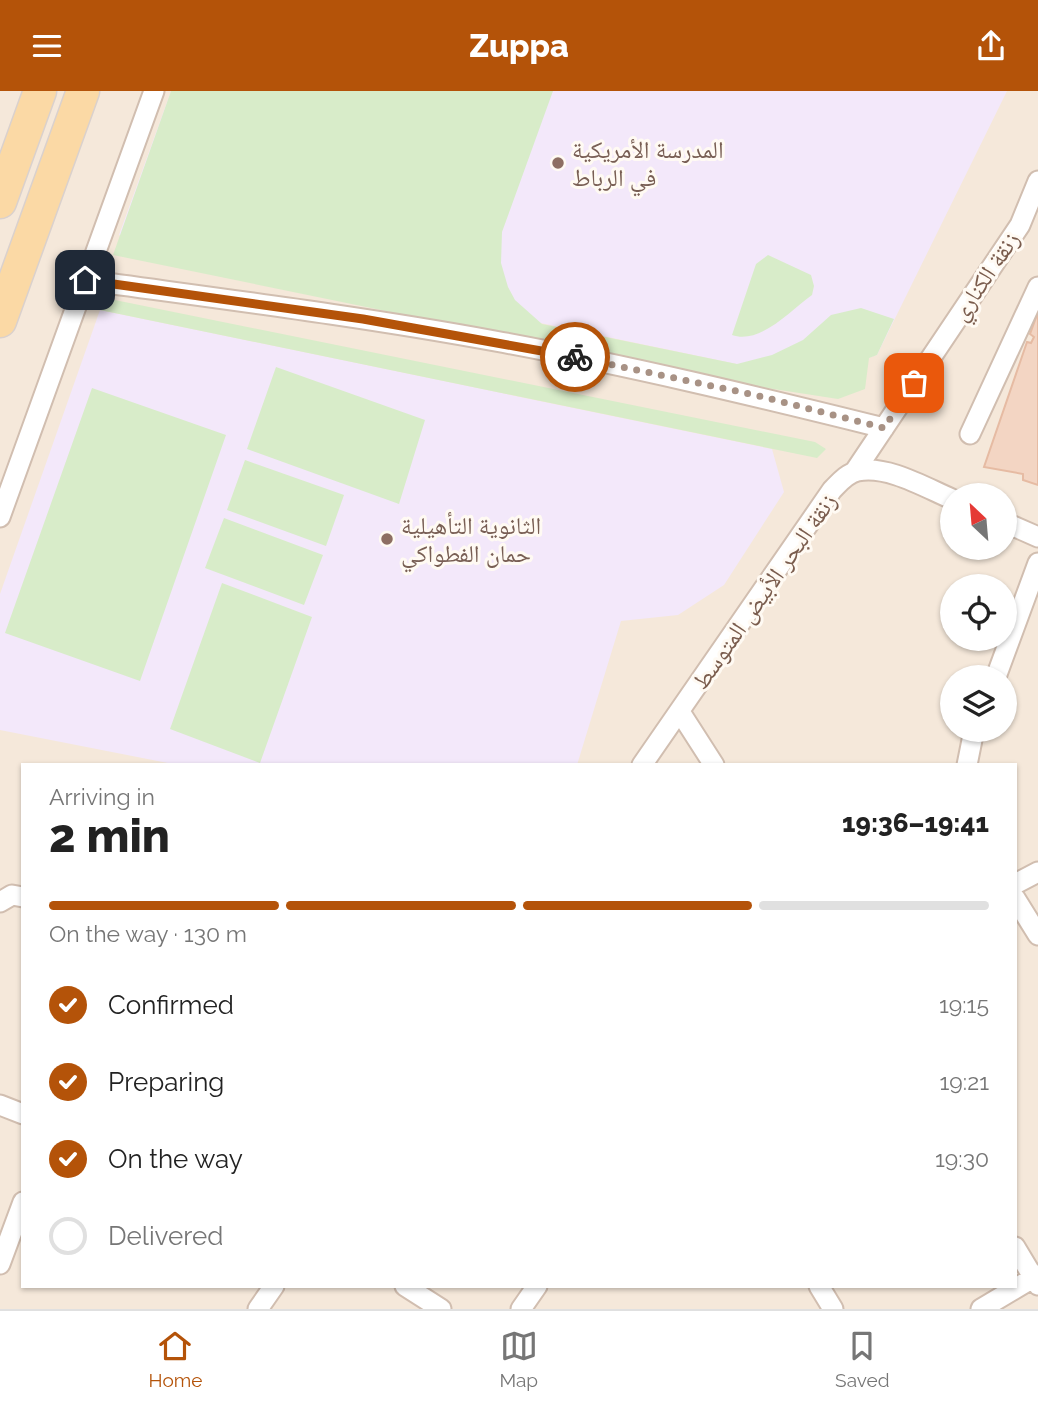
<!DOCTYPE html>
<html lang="en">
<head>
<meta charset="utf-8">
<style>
  :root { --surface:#fff; --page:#f6f6f6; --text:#222; --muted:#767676; --line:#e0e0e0; --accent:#b45309 }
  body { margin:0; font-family:Raleway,"Noto Naskh Arabic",sans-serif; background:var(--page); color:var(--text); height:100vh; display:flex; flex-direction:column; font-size:26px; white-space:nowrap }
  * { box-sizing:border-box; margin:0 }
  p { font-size:23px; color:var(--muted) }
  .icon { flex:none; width:38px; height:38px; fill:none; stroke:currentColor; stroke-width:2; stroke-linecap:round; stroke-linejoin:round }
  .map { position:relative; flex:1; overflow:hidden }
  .details { position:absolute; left:21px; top:672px; width:996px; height:525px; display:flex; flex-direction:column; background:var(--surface); border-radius:0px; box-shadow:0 2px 5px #0004 }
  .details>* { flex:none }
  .needle { width:46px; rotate:334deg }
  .fabs { position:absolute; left:940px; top:392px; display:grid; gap:14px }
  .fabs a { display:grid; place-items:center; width:77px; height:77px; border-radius:50%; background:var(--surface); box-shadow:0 2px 5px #0004; font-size:35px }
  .pin { position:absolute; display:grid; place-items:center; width:60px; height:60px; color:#fff; margin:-30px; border-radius:14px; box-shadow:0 4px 10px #0006 }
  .courier { position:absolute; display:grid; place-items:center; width:70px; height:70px; margin:-35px; border:5px solid #b45309; border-radius:50%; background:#fff; color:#222; box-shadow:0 2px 9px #0007 }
  .overview em { font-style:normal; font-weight:800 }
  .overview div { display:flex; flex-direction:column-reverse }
  .overview { display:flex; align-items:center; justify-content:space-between; height:119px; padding:0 28px }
  h1 { font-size:46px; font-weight:800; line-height:52px }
  .bar { display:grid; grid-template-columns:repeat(4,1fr); gap:10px 7px; align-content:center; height:84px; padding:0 28px }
  .bar i { height:9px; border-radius:5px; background:var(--line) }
  .bar .current { background:var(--accent) }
  .bar p { grid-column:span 4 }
  ol { padding:0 28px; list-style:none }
  li { display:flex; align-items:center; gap:21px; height:77px }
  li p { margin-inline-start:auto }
  li .icon { padding:7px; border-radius:50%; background:var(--accent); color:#fff; stroke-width:4 }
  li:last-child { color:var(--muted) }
  li i { width:38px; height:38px; border:4px solid var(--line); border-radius:50% }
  header { display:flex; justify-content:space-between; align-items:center; height:91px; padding:0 28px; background:var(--accent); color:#fff; font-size:32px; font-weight:800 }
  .tab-bar { display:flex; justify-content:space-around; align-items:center; height:98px; border-top:2px solid var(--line); background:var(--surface); font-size:19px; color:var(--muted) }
  .tab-bar a { display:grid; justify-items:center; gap:4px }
  .tab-bar .current { color:var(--accent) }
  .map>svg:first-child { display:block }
</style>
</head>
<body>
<header><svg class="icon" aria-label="menu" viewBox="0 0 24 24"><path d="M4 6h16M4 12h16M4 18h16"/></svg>Zuppa<svg class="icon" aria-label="share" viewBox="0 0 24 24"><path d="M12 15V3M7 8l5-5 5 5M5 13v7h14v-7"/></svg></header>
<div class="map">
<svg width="1038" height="1218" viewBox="0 0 1038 1218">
  <rect width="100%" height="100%" fill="#fdf6ec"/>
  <!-- residential -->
  <path fill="#f5e8da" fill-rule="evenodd" d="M0 0H1038V1218H0ZM952 404H1004V457H952ZM952 495H1004V548H952ZM952 586H1004V639H952ZM23 674H1015V1195H23Z"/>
  <!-- education -->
  <path fill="#f3e8fa" d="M171 0H1007L877 264 803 287 119 144Z
    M100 219 772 358 784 401 724 494 678 524 621 530 577 674H178L0 639V503Z"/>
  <!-- green -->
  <path fill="#d8ecc9" d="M171 0H553L502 141 501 172 508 196 515 209 542 233 737 273 772 264 803 249 831 224 861 217 894 228 877 264 869 267 865 298 838 308 741 293 113 164Z
    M768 164 811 184 814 195 812 204C791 219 760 254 732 244L756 173Z
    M105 207 815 351 826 358 817 367 100 219Z
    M276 276 425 329 399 413 247 358Z
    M92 297 226 344 140 590 5 542Z
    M245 369 344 404 326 455 227 419Z
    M224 427 323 464 304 514 205 477Z
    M222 492 312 526 260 672 170 638Z"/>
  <!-- building -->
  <path fill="#f3d5c3" stroke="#e6bba3" stroke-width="2" d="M1038 221V394L1023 389V383L984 376 1027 251 1031 252 1034 246 1030 243Z"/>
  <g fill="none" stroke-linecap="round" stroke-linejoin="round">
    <defs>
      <path id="minor" d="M85 189C222 208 359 225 495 250 626 274 755 305 884 337
        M970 343 1038 196
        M855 380 1020 134 1038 90
        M0 426 154 0
        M1004 431 1038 446
        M996 586 1038 472
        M680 621 714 674
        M642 674 832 399C839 392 847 382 858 380 888 374 926 397 952 408
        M967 674 974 639
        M1015 793 1038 781
        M1015 807 1038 844
        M0 811 12 804 23 806
        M0 1014 23 1023
        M1015 1156 1038 1194
        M0 1173 23 1111
        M405 1195 441 1218
        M819 1195 833 1218
        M258 1218 274 1195
        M521 1218 537 1195
        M981 1218 1038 1184"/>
      <path id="primary" d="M0 111 40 0
        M0 230 83 0"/>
    </defs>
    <!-- minor casing -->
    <use href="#minor" stroke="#d1beb0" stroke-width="23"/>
    <!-- primary casing -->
    <use href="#primary" stroke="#dad1cd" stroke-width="35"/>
    <!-- minor -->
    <use href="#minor" stroke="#fff" stroke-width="19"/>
    <!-- primary -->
    <use href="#primary" stroke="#fbd9a5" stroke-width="32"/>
  </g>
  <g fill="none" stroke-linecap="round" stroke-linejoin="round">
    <!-- done -->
    <path stroke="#a89285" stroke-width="7" stroke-dasharray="0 12.6" d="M575 266 755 304 884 337 914 292"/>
    <!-- route -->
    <path stroke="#b45309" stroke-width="9" d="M85 189 363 228 575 266"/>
  </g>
  <!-- markers -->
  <g fill="#8d6e63" stroke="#fffaf3" stroke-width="2.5">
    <circle cx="558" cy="72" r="7"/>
    <circle cx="387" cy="448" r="7"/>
  </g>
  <g text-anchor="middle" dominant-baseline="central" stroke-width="6" stroke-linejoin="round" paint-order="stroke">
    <!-- education labels -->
    <g font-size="24" fill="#785e54" stroke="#fffaf3" text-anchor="start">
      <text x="572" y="58">المدرسة الأمريكية<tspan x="572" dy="28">في الرباط</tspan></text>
      <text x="401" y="434">الثانوية التأهيلية<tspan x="401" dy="28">حمان الفطواكي</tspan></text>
    </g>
    <!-- street labels -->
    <g font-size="24" fill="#7a5c4d" stroke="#fffaf3">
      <text transform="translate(985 185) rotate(-56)">زنقة الكناري</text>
      <text transform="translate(764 500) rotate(-55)">زنقة البحر الأبيض المتوسط</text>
    </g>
  </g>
</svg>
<div class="fabs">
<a><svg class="needle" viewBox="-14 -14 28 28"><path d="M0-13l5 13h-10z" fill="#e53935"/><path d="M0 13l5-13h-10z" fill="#767676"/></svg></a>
<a><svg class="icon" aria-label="locate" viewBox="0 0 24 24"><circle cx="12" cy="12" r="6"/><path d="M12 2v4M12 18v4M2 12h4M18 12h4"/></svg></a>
<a><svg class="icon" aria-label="layers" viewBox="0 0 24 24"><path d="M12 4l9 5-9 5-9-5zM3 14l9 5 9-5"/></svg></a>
</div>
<div class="pin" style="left:914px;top:292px;background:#ea580c"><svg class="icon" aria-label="bag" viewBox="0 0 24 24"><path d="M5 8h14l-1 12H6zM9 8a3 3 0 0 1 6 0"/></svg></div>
<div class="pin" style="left:85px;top:189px;background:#1f2937"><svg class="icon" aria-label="home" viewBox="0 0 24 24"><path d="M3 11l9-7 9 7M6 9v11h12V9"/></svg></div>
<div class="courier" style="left:575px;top:266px"><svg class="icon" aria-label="bike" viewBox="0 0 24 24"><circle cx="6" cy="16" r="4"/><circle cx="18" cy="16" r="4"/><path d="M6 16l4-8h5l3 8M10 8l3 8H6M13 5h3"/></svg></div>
<section class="details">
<div class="overview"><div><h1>2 min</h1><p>Arriving in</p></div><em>19:36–19:41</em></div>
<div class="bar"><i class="current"></i><i class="current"></i><i class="current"></i><i></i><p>On the way · 130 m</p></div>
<ol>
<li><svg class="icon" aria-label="check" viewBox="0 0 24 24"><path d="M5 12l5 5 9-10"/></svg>Confirmed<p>19:15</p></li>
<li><svg class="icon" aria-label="check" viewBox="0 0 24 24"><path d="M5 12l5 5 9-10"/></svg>Preparing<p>19:21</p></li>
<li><svg class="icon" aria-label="check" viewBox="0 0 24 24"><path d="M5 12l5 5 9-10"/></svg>On the way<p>19:30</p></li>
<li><i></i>Delivered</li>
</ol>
</section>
</div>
<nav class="tab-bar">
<a class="current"><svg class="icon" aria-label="home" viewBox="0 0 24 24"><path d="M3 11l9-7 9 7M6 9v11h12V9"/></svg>Home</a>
<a><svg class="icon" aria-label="map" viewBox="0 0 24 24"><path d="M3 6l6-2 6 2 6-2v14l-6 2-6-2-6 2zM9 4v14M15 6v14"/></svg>Map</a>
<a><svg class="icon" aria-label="saved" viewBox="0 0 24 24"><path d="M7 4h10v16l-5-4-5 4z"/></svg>Saved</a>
</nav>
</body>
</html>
